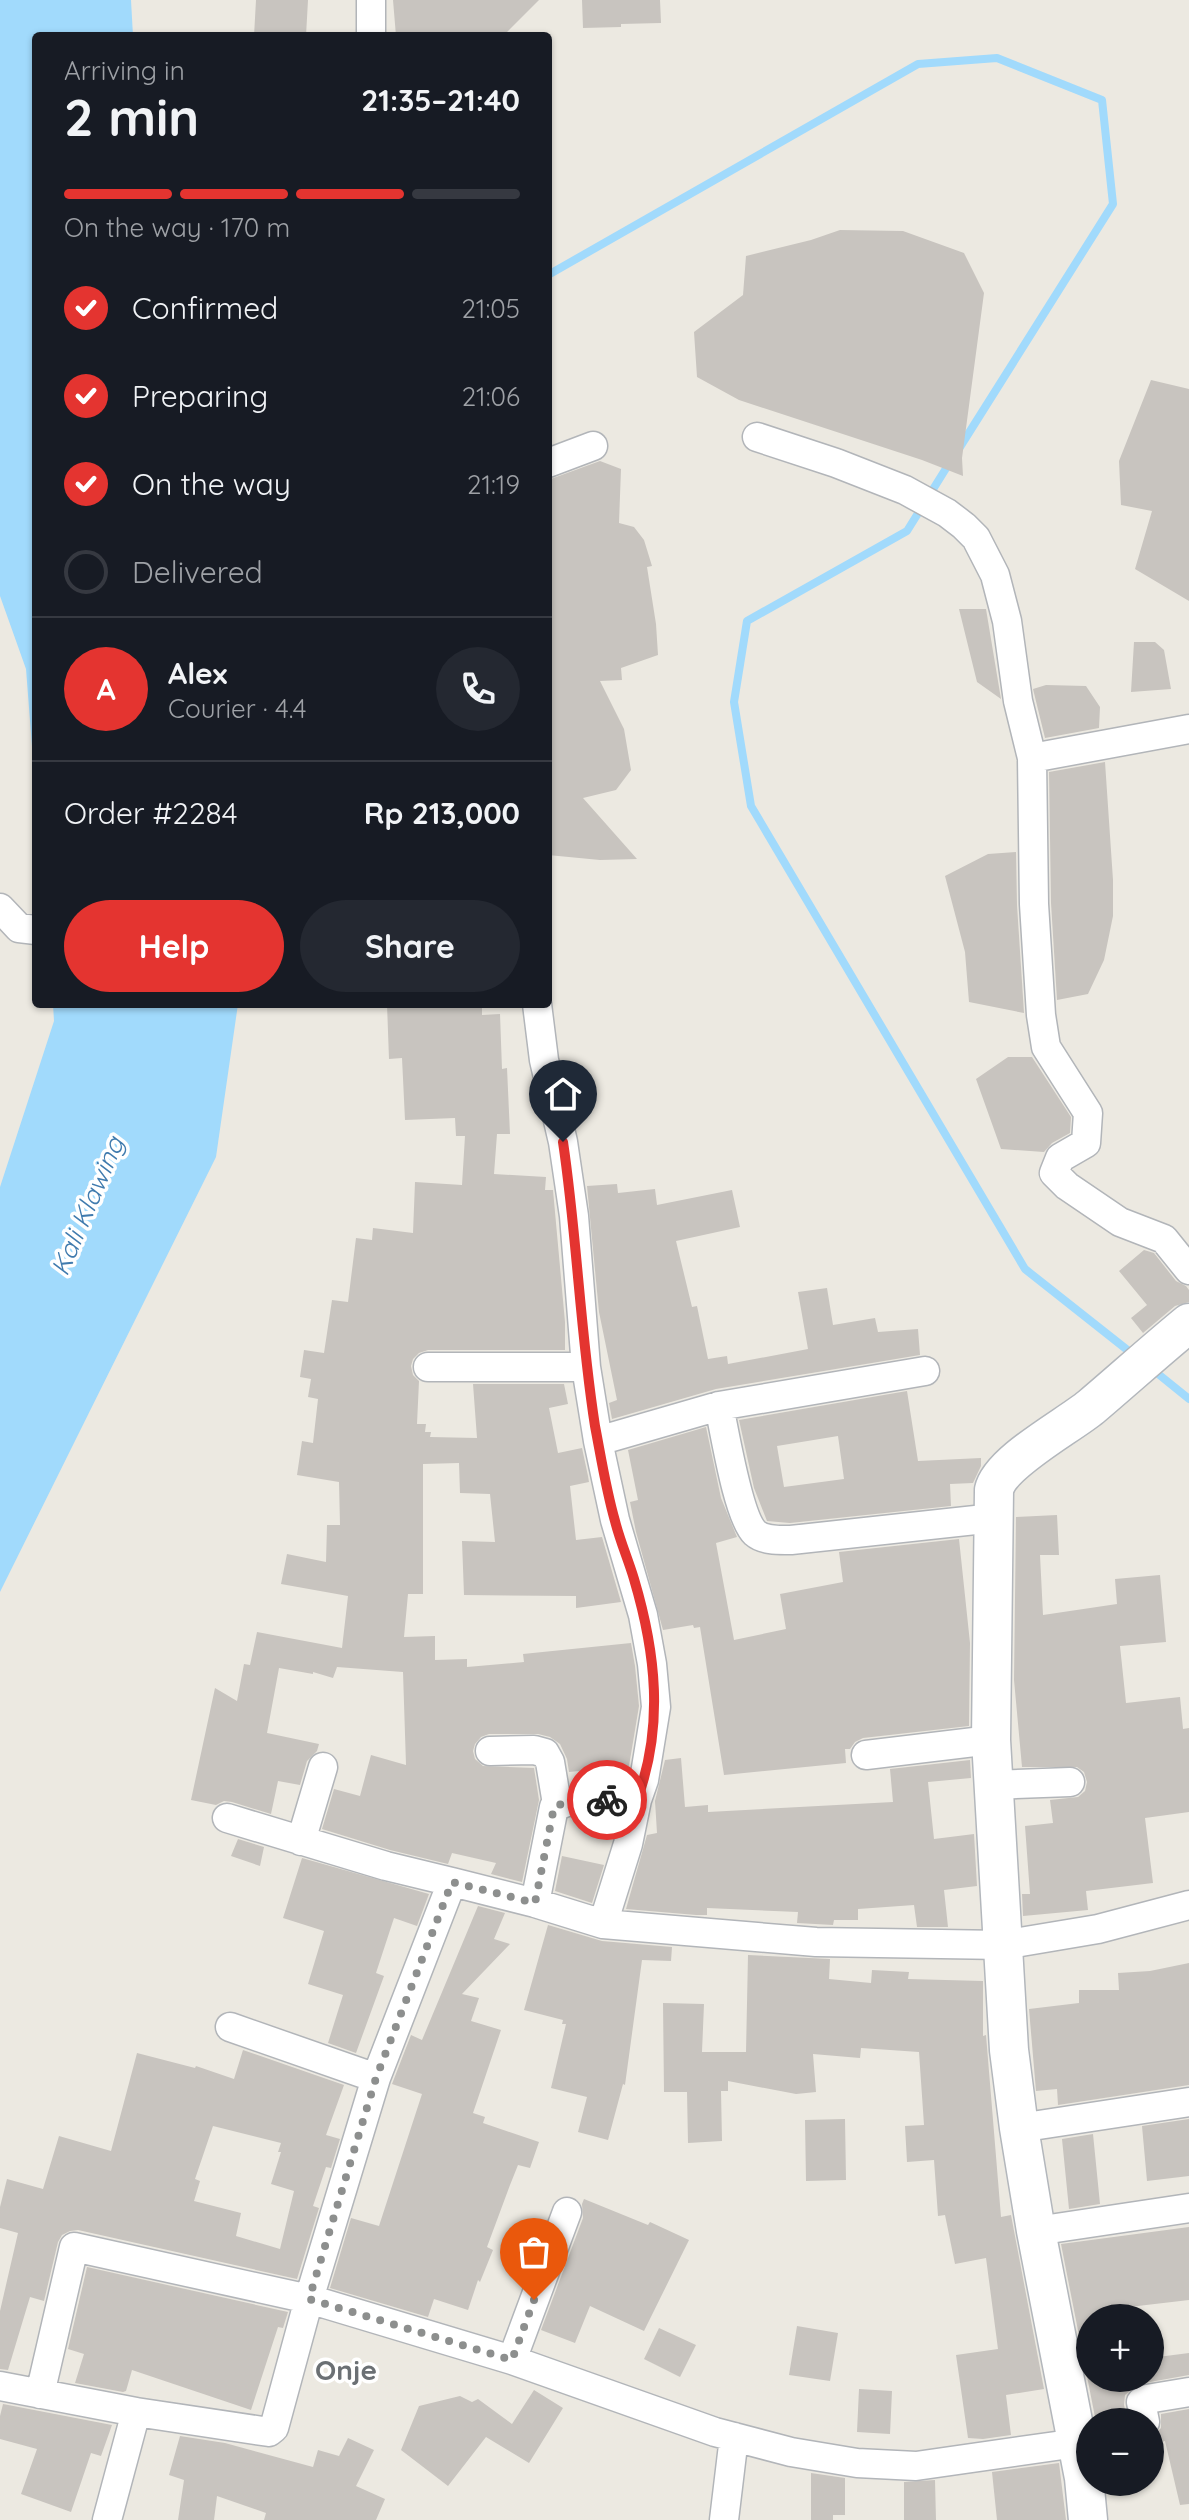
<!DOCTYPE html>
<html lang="en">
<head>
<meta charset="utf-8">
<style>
  :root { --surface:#171b24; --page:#242831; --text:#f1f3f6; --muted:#9ea1a6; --line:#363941; --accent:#e43430 }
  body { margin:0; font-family:Quicksand,sans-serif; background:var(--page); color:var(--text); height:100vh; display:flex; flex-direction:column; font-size:30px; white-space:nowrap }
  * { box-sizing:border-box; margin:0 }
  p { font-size:26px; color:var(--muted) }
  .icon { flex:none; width:44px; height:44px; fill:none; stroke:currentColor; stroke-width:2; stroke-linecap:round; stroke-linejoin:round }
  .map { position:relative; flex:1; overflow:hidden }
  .side { position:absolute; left:32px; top:32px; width:520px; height:976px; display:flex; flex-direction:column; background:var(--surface); border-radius:8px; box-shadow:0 2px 6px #0004 }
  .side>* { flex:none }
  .controls { position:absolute; left:1076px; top:2304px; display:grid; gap:16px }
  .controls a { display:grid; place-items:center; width:88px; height:88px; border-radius:50%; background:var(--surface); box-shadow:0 2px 6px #0004; font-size:40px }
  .pin { position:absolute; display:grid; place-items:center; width:68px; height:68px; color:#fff; margin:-82px -34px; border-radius:50% 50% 50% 0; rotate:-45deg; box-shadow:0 0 8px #0007 }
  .pin .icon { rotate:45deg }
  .courier { position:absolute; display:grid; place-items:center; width:80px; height:80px; margin:-40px; border:6px solid #e43430; border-radius:50%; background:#fff; color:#222; box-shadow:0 2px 10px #0007 }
  .overview em { font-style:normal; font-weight:700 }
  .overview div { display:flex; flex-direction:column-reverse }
  .overview { display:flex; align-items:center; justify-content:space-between; height:136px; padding:0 32px }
  h1 { font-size:52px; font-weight:700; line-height:60px }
  .bar { display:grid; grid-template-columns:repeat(4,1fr); gap:12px 8px; align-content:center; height:96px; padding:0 32px }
  .bar i { height:10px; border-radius:6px; background:var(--line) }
  .bar .current { background:var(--accent) }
  .bar p { grid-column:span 4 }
  .line { display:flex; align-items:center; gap:20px; padding:0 32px; border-top:2px solid var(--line) }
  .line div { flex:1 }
  .round { display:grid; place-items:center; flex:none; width:84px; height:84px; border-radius:42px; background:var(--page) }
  ol { padding:0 32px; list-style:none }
  li { display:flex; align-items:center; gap:24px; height:88px }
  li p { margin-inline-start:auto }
  li .icon { padding:8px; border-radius:50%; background:var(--accent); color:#fff; stroke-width:4 }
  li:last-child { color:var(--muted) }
  li i { width:44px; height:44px; border:4px solid var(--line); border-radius:50% }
  .button { display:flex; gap:16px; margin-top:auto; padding:16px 32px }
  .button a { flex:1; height:92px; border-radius:48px; background:var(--accent); color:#fff; font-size:32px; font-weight:700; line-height:92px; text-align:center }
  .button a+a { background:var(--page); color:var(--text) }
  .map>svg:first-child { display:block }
</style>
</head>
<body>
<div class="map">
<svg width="1189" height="2520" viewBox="0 0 1189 2520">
  <rect width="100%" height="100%" fill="#ece9e1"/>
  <!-- water -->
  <path fill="#a1dafc" d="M0 0H131L133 36H36V798L26 669 0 596Z
    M53 1004H238L216 1157 0 1592V1187L54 1021Z"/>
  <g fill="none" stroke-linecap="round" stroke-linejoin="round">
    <!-- stream -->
    <path stroke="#a1dafc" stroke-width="8" d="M548 275 918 64 997 58 1102 100 1113 204 960 447
      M950 462 907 531 747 621 734 702 751 806 1025 1269 1135 1356
      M1152 1369 1189 1399"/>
  </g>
  <!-- building -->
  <path fill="#c8c4bf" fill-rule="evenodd" d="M256 0H308L306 36H254Z
    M393 0H539L503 36H396Z
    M582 0H660L661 23 621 24V27L583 28Z
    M840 230 903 231 964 253 984 293 962 458 963 476 922 460 739 400 697 377 694 332 743 295 746 256 811 240Z
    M1151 380 1189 389V601L1135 569 1152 511 1121 505 1119 461Z
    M600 461 621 469 619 523 634 527 644 540 652 566 647 567 656 624 658 655 621 668 622 680 600 681 624 729 631 770 616 790 583 798 637 859 600 860 548 855V480Z
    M959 609H986L1001 699 977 682Z
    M1134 642H1155L1164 650 1171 689 1131 692Z
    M1046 685 1086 686 1100 707 1099 728 1045 738 1033 689Z
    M1105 762 1113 880V916L1104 960 1088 994 1057 1000 1051 903 1049 772Z
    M1016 852 1017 905 1024 1013 969 1002 965 952 945 876 988 854Z
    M387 1004H482V1015L500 1014 502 1069 507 1068 510 1134H497L494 1174 546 1177 545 1190H553L565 1322V1350H428L419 1353 413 1359 411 1366 413 1375 419 1381 417 1424H426L425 1432H431L430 1437 477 1438 473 1384H564L568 1404 549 1408 558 1453 582 1448 588 1476 589 1482 570 1486 576 1540 602 1537 621 1602 576 1608V1596L464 1595 462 1541 495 1542 490 1494 460 1493 459 1463 423 1464V1594H408L404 1637 435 1636V1660L467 1659V1667L524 1662 523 1654 631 1643 635 1666 639 1706 629 1766 569 1772 567 1759 560 1744 550 1737 538 1734H489L481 1737 475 1744 473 1751 475 1759 483 1766 534 1768 539 1800 522 1882 491 1874 496 1863 452 1853 448 1864 390 1850 322 1829 334 1789 360 1796 371 1755 406 1765 403 1672 337 1667 333 1678 313 1672V1674L279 1668 267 1733 319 1744 317 1751 307 1761 300 1785 278 1781 271 1814 232 1802 224 1801 216 1805 191 1800 215 1688 237 1701 244 1664 250 1665 257 1632 342 1648 348 1596 281 1584 287 1554 326 1562 327 1525H340L339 1482 297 1475 302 1441 313 1443 318 1399 308 1397 311 1379 300 1377 304 1350 324 1353 332 1300 348 1302 356 1238 372 1240 373 1228 413 1233 415 1182 462 1185 465 1136H456L455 1118 405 1120 402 1058 389 1059Z
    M1008 1057H1032L1071 1117 1070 1133 1052 1143 1044 1152 1001 1149 976 1079Z
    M617 1184 618 1193 655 1189 657 1205 732 1190 740 1227 676 1241 692 1307 697 1306 708 1359 727 1356 728 1364 808 1349 798 1292 827 1288 833 1325 875 1318 878 1332 918 1329 920 1355 716 1389 612 1419 609 1403 617 1400 599 1312 587 1186Z
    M1144 1250 1154 1253 1176 1281 1186 1286 1189 1290V1302L1175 1306 1143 1333 1131 1318 1147 1305 1119 1271Z
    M907 1391 918 1461 981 1458V1466L973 1483 950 1484 951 1506 790 1523 767 1521 754 1488 739 1420ZM838 1436 844 1479 784 1487 777 1446Z
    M706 1427 721 1498 737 1537 716 1543 734 1640 786 1629 780 1594 843 1582 839 1552 959 1539 970 1643 969 1726 863 1738 855 1742 850 1749H845L846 1763 724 1775 700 1627 694 1628 693 1625 663 1630 636 1532 630 1502 638 1500 628 1450Z
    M1057 1515 1059 1555H1040L1043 1615 1117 1604 1115 1579 1160 1575 1166 1642 1120 1646 1126 1703 1180 1697 1183 1729 1189 1728V1812L1145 1818 1153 1883 1086 1891 1088 1910 1023 1916 1022 1894H1030L1025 1826 1053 1823 1050 1800 1078 1797 1085 1791 1087 1782 1084 1772 1077 1767H1022L1014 1680 1016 1517Z
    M681 1758 685 1807 708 1805V1812L893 1802 890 1769 970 1760 971 1778 928 1782 934 1839 974 1834 977 1886 944 1890 948 1927H917L914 1905 858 1909V1920H834L833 1925 797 1923 798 1912 707 1908V1915H696L626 1909 647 1835 657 1833 655 1801 665 1760Z
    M238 1839 264 1847 260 1866 231 1856Z
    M562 1856 604 1865 592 1903 555 1891Z
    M302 1858 429 1894 417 1926 394 1918 376 1973 384 1976 356 2053 328 2043 343 1995 308 1984 324 1931 283 1918Z
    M478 1906 505 1913 494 1939 510 1944 462 1994 479 1998 471 2021 501 2030 473 2113 485 2117 483 2123 539 2142 530 2168 518 2165 510 2185 487 2247 493 2250 480 2282 478 2280 468 2310 434 2299 428 2317 330 2288 351 2218 379 2226 422 2094 392 2084 411 2035 422 2040Z
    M548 1925 602 1941 672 1947 671 1961 642 1960 625 2085 623 2084 608 2140 578 2132 587 2097 551 2088 566 2024H562L563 2020 524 2010Z
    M748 1955 830 1959 829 1979 871 1983 872 1970 909 1972 908 1979 983 1981V2036L986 2035 1001 2217 1011 2215 1044 2389 1006 2395 1011 2435 983 2439 968 2438 956 2355 998 2349 986 2258 955 2264 945 2215 938 2216 934 2160 907 2162 905 2126 924 2125 919 2052 861 2048 860 2058 813 2054 816 2092 796 2094 728 2081V2091H721L722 2141 688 2143 687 2092H664L663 2003 704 2004 702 2052H746Z
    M1189 1963V2085L1058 2105 1057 2089 1036 2091 1029 2009 1079 2003V1990H1119L1118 1973 1150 1971Z
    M243 2050 344 2085 326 2135 340 2139 331 2168 326 2167 313 2206 319 2208 297 2279 78 2230 70 2231 62 2235 58 2242 44 2301 30 2297 8 2370 0 2369V2311L18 2233 0 2228V2207L7 2179 43 2189 59 2136 111 2151 137 2053 195 2068 196 2066 234 2079ZM213 2126 281 2143 278 2152H281L271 2184 294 2191 280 2249 236 2236 241 2213 194 2201 200 2181 195 2179Z
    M845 2119 846 2180 806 2181 805 2120Z
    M1189 2119V2176L1147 2181 1142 2126Z
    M1093 2134 1100 2204 1069 2209 1062 2139Z
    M584 2199 648 2225 650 2222 689 2240 644 2331 590 2306 575 2343 541 2330 583 2218 582 2204Z
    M1189 2227V2300L1112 2309 1114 2318H1090V2378H1150V2358L1189 2353V2375L1139 2384 1125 2395 1124 2405 1128 2422H1096L1061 2244Z
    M87 2267 288 2312 283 2328 278 2327 251 2410 132 2370 126 2391 123 2392 75 2383 84 2354 68 2349Z
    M797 2326 838 2333 830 2381 789 2375Z
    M659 2328 696 2345 680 2377 644 2359Z
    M859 2389 892 2391 890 2434 857 2432Z
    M534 2390 563 2408 529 2463 486 2437 448 2486 401 2450 419 2406 460 2396 472 2402 478 2399 512 2424Z
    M3 2404 112 2425 101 2456 91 2453 71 2512 21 2494 37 2449 0 2439V2416Z
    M1189 2409V2504L1180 2505 1165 2441 1153 2444 1152 2437 1161 2428V2414Z
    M180 2436 225 2443 313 2467 318 2450 339 2456 348 2438 374 2450 356 2486 385 2499 376 2520H264L266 2513 217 2496 214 2520H178L184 2480 169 2475Z
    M1059 2463 1066 2520H997L992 2472Z
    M811 2473 845 2478V2515H833V2520H811Z
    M935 2480 936 2520H904V2482Z"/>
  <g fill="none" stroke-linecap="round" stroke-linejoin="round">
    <defs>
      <path id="street" d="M371 0V36
        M757 437 836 463 905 490 947 513 964 526 976 538 995 575 1007 621 1018 701 1032 758
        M548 463 593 446
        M1189 729 1032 758 1034 904 1041 1015 1046 1047 1088 1113 1086 1143 1060 1158 1054 1173 1067 1186 1120 1222 1164 1239 1189 1270
        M0 908 19 928 36 930
        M537 1004 544 1060 563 1142 574 1216 586 1367 598 1441 615 1520 643 1615 652 1664 656 1707 644 1780 637 1800 628 1844 603 1924 816 1942 1003 1945 1098 1929 1189 1905
        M428 1367H586
        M719 1406C725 1433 738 1517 755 1533 764 1541 780 1540 791 1540L994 1518
        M598 1441 719 1406 925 1371
        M490 1751 534 1750 545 1753 550 1762 557 1804
        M866 1755 991 1740
        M993 1785 1070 1782
        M227 1818 386 1866 452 1882
        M301 1841 323 1767
        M535 1903 554 1807 567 1802 637 1800
        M230 2027 376 2078
        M1019 2128 1189 2102
        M1036 2231 1189 2208
        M512 2360 567 2212
        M0 2386 136 2412
        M40 2394 74 2247 309 2299 512 2360 715 2432 791 2452 857 2463 916 2466 1077 2443
        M1145 2422 1141 2402 1147 2399 1189 2392
        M107 2520 136 2412 269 2432 274 2428 309 2299 376 2078 452 1882 535 1903 603 1924
        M724 2520 734 2437"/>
      <path id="secondary" d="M1088 2520 1084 2478 1036 2231 1019 2128 1009 2050 991 1740 994 1490C1000 1462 1068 1426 1091 1407 1124 1379 1156 1350 1189 1323"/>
    </defs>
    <!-- street casing -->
    <use href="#street" stroke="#b2b5b9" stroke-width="31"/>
    <!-- secondary casing -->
    <use href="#secondary" stroke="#b3b7bc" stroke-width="41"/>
    <!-- street -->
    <use href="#street" stroke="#fff" stroke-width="28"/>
    <!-- secondary -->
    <use href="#secondary" stroke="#fff" stroke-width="38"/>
  </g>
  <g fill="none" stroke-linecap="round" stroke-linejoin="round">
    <!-- done -->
    <path stroke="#8d8f8e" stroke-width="8" stroke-dasharray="0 14.4" d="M534 2300 512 2360 309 2299 376 2078 452 1882 535 1903 554 1807 567 1802 607 1800"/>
    <!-- route -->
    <path stroke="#e43430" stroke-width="10" d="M563 1142C577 1236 580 1331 595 1426 601 1457 606 1490 615 1521 620 1541 628 1559 634 1579 656 1653 664 1726 637 1800H607"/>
  </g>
  <g text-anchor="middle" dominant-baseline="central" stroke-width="7" stroke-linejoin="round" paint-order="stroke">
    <!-- water labels -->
    <g font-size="26" font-style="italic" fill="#407bae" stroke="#fff">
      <text transform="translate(87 1206) rotate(-67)">Kali Klawing</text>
    </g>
    <!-- quarter labels -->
    <g font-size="28" font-weight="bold" fill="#6b7074" stroke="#fff">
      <text x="346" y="2369">Onje</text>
    </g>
  </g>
</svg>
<div class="controls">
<a>+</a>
<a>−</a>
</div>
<div class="pin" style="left:534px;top:2300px;background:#ea580c"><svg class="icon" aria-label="bag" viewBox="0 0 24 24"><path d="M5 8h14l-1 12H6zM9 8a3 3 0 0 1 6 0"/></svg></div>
<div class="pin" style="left:563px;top:1142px;background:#1f2937"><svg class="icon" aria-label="home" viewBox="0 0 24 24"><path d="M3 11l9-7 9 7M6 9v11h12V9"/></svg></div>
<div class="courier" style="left:607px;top:1800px"><svg class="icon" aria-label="bike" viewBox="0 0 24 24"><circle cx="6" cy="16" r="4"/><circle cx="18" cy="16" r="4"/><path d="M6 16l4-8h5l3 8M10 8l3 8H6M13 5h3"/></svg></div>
<section class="side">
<div class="overview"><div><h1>2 min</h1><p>Arriving in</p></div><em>21:35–21:40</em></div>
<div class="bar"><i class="current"></i><i class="current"></i><i class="current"></i><i></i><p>On the way · 170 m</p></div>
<ol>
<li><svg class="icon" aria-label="check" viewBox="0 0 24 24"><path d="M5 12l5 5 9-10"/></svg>Confirmed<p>21:05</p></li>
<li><svg class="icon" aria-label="check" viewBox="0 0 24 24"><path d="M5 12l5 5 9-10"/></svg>Preparing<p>21:06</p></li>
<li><svg class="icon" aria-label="check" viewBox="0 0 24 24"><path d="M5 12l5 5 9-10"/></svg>On the way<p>21:19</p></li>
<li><i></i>Delivered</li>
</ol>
<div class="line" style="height:144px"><b class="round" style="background:var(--accent);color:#fff">A</b><div><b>Alex</b><p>Courier · 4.4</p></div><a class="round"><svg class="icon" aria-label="phone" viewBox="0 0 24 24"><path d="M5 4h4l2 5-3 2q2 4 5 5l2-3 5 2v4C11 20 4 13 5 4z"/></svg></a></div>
<div class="line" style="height:104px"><div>Order #2284</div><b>Rp 213,000</b></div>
<div class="button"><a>Help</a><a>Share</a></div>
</section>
</div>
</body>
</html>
